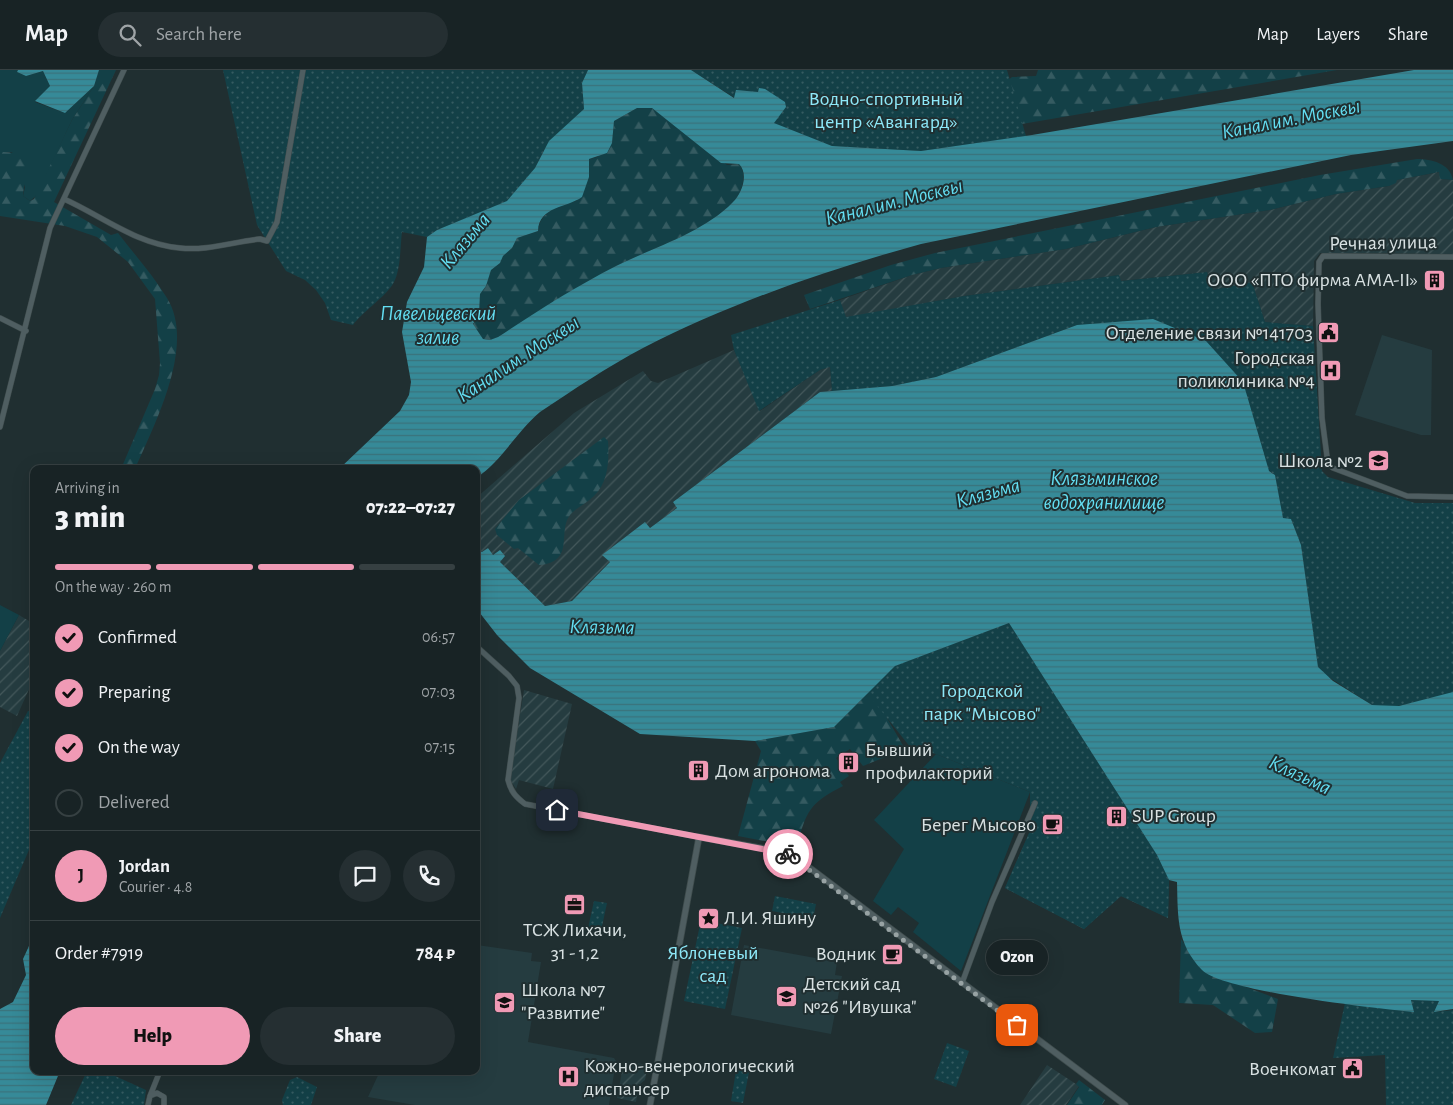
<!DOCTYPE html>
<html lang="en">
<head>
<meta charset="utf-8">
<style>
  :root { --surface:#182325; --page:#252f32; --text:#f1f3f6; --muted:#9fa4a7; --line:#364042; --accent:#f09ab5 }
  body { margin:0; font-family:"Alegreya Sans",sans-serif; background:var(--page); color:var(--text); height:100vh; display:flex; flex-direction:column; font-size:19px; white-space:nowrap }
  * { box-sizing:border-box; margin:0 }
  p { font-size:16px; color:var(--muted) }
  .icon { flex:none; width:28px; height:28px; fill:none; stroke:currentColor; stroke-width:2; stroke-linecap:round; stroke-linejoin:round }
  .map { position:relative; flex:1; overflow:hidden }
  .side { position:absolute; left:30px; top:395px; width:450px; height:610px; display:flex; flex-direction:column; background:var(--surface); border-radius:10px; box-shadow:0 5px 20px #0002,0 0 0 1px var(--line) }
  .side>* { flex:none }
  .pin { position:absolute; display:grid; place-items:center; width:42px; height:42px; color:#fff; margin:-21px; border-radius:10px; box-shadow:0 2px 8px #0006 }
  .courier { position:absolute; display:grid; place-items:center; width:50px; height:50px; margin:-25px; border:4px solid #f09ab5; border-radius:50%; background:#fff; color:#222; box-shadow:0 1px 6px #0007 }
  .bubble { position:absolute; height:35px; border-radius:18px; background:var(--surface); box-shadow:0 5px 20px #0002,0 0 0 1px var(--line); font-size:16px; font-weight:800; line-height:35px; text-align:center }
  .overview em { font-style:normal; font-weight:800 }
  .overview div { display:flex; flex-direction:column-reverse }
  .overview { display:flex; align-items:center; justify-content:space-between; height:85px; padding:0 25px }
  h1 { font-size:32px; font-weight:800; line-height:38px }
  .bar { display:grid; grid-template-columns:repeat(4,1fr); gap:8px 5px; align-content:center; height:60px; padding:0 25px }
  .bar i { height:6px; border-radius:4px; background:var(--line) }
  .bar .active { background:var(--accent) }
  .bar p { grid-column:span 4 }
  .line { display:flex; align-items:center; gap:12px; padding:0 25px; border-top:1px solid var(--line) }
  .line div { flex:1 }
  .round { display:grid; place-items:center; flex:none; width:52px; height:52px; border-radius:26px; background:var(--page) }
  ol { padding:0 25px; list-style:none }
  li { display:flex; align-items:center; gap:15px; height:55px }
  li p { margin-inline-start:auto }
  li .icon { padding:5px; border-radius:50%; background:var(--accent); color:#111; stroke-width:4 }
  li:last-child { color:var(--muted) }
  li i { width:28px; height:28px; border:2px solid var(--line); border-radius:50% }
  .button { display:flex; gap:10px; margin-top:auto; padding:10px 25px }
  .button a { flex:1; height:58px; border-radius:30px; background:var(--accent); color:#111; font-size:20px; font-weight:800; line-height:58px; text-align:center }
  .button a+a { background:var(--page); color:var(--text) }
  header { display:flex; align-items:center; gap:30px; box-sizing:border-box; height:70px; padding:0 25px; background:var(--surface); border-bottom:1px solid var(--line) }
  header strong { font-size:24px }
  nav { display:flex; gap:28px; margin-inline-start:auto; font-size:18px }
  .search { width:350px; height:45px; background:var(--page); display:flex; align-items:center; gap:12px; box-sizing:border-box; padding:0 18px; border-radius:28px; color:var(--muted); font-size:19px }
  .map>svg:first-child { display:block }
</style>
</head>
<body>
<header>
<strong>Map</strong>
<div class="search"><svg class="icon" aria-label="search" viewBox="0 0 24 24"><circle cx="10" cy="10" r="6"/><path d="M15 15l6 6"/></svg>Search here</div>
<nav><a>Map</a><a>Layers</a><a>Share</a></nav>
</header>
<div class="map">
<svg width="1453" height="1035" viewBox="0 0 1453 1035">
  <defs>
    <pattern id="industrial-furrows" width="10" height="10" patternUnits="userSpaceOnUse" patternTransform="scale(1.25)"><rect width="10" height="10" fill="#253c40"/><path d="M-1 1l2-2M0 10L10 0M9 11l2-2" fill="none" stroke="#44585b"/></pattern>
    <pattern id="forest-firs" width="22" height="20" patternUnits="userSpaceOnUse" patternTransform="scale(1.25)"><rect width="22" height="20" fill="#134047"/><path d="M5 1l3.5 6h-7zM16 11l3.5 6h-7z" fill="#355b61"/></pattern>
    <pattern id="park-dots" width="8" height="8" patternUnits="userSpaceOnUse" patternTransform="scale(1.25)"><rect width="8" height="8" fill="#134047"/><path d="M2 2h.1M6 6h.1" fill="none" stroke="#355b61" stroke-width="1.8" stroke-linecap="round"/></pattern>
    <pattern id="water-rules" width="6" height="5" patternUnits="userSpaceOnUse" patternTransform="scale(1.25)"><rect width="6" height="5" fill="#368a98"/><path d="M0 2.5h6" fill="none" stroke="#3a727b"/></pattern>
  </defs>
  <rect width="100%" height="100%" fill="#202f31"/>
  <!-- built -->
  <path fill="#253c40" d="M1382 265 1432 280 1431 365H1421L1355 345Z
    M477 875 532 883 531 891 541 892 528 972 614 988 616 991 609 1035H415L368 1027 380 1001H476Z
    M744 875 837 892 835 905 842 906 831 964 731 945Z"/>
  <!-- industrial -->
  <path fill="url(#industrial-furrows)" d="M1440 102V109L1453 110V184L1320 183 1314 191 1313 256 1265 252 1252 213 1213 220 1207 202 1120 211 1119 205 964 226 845 248 840 230 912 205 941 198 1066 179 1156 157 1270 140 1336 124 1389 116 1396 110Z
    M734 280 760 341 820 300 830 297 832 321 820 322 673 432 677 438 650 458 645 453 603 485 610 492 572 531 545 536 499 491 500 480 493 485 477 480 476 428 574 343 643 301 651 311 658 313Z
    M34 544V608L17 646 0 637V581L19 545 29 551Z
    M524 620 572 634 553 719 519 710 516 719 511 711V701Z
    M624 991 648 995 645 1010 639 1015 636 1032 617 1028Z
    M1047 995 1079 1016 1066 1035H1020Z"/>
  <!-- grass -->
  <path fill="#134047" d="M0 0H18L17 2 26 6 43 1 50 16 35 32 65 43 94 16 72 50 37 125 30 131 23 126 25 117 12 82H0Z
    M0 535 19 545 0 581Z
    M936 684 1030 722 961 901 913 862 919 853 898 837 891 845 873 831 904 779 874 750Z"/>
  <!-- forest -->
  <path fill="url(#forest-firs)" d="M99 0H116L54 132 111 165 118 163C134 184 153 205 167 228 196 275 155 353 135 399H121L155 319 159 305 160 293 155 229 128 192 97 167 65 156 0 146V82C39 82 25 100 23 126L30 131 34 129 72 50 94 16Z
    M1038 0H1337L935 69 1012 7 1036 6Z
    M637 38H652L727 95 739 94C748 104 742 123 733 132 703 163 654 177 616 196 575 217 537 243 498 267L490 270 483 269 473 255 479 245 480 224 486 216 491 200 500 193 503 186 512 178 517 168 538 161C539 143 560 133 576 131L589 107V89L597 87 612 73 614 51Z
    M1417 89C1431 89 1450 93 1453 110L1440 109 1439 102 1397 110 1396 113 1389 116 1336 124 1270 140 1156 157 1066 179 941 198 912 205 810 239 804 225 891 195 935 183 1320 105Z
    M604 367 608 371C609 389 609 412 594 426 587 433 577 437 570 445 557 462 576 492 539 495L518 478 514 479 497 465 495 459 519 430Z
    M1009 553 1157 785 1169 810 1168 848 1121 826 1084 859 1005 818 1030 761 1067 776 1083 763 1099 740V721L1002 588 990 581 959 578 898 603 876 629 905 679 863 696 850 679 836 688 849 706 840 712 843 716C814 731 807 738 799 769L790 770 785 775 738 766 761 681 755 671 834 657 895 596Z
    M1181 869 1203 901 1278 929 1272 962 1255 963 1213 935 1179 933Z
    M1079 1010 1105 1030 1102 1035H1067L1079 1017 1076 1014Z"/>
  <!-- park -->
  <path fill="url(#park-dots)" d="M223 0H588L582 13 584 39 544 80 535 98 508 131 437 160 427 167 402 162C400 177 401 198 394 212 388 225 363 241 353 255L331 250 325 233 316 220 305 210 286 201 257 155Z
    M691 0H1007L1026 66 921 81 832 76 779 56Z
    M1207 202 1213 220 1252 212 1265 252 1313 256 1322 401 1328 407 1415 433H1453V623L1394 637 1372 635 1324 604 1318 597 1316 584 1301 475 1291 449H1283L1275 405 1077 255 936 307 892 316 832 321 830 297 820 300 759 341 734 280 731 265 840 230 846 247 964 226 1119 205 1121 211Z
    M1009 553 1157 785 1169 810 1168 848 1121 826 1084 859 1005 818 1030 761V722L936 684 911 678 867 623 895 596Z
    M28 641H34V768L0 848V693Z
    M775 826 816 834 813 849 772 841Z
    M594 831 607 833 601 861 588 858Z
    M701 850 742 858 725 939 684 931Z
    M1411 930 1439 931 1435 942 1453 940V1035H1386L1385 985 1333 988 1345 933 1413 941Z
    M947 973 969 981 956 1017 934 1009Z
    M737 995 750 997 743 1033 731 1031Z
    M87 1001H104L146 1020 144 1035H71Z
    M297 1007 317 1017 311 1035H283L282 1030 290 1010Z"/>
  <!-- water -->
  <path fill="url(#water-rules)" fill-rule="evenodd" d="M18 0H99L94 16 65 43 35 31 50 16 43 1 26 6 17 2Z
    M588 0H691L734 28 736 20 758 22 759 18 765 19 785 32 786 37 774 53 832 76 921 81 1032 65 1414 0H1453V71L1351 85 921 174C826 200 731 233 643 278 607 297 573 320 540 342 516 362 503 390 476 408V399H339L400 341 409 325 411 312 402 262 407 232 424 197 427 167 437 160 507 131 535 98 549 71 584 39 582 13ZM637 38H652L721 93 739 94C749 104 742 123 733 132 703 163 654 177 616 196 575 217 536 242 498 267L490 270 483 269 473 254 479 245 480 224 486 216 491 200 500 193 503 186 512 178 517 168 538 161C539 136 567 138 582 127L589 107V89L607 83 612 73 614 51Z
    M1153 249 1206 271 1243 312 1269 401 1275 405 1283 448 1291 449 1301 475 1318 597 1333 611 1372 635 1399 636 1453 622V939L1434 942 1439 931 1411 930 1414 942C1378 939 1222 921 1202 900 1176 873 1178 846 1177 812L1169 810 1157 785 1009 553 895 596 834 657 755 671 640 664 530 598 497 565 476 538V479L482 482 488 478 493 485 500 480 505 486 500 492 545 536 572 531 610 492 602 485 645 452 650 458 677 438 673 432 820 322 892 316 936 307 1077 255Z
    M34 865V1001H60L46 1035H0V939L13 932 26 905 23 889Z"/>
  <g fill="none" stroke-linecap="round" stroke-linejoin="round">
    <defs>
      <path id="minor" d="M64 129C102 146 136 174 180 178 206 181 233 172 260 169L267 171 277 152 303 0
        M1453 187 1323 186 1319 192 1318 234 1322 348 1328 394 1333 398 1407 426 1453 427
        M0 248 26 261
        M0 357 50 158 124 0
        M476 576 509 606 517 616 519 628 508 710C511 722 516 727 525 734L699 767
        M962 913 992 832 1035 733
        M150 1026 160 1001
        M148 1035 150 1026 157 1023 164 1027V1035"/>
      <path id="tertiary" d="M650 1035 699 767 784 782 798 789 1125 1035"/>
    </defs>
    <!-- minor casing -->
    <use href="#minor" stroke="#3f4c4d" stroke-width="6"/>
    <!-- tertiary casing -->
    <use href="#tertiary" stroke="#3f4c4d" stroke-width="7"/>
    <!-- minor -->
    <use href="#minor" stroke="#4f5e61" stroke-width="5"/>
    <!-- tertiary -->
    <use href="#tertiary" stroke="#4f5e61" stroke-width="5.5"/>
  </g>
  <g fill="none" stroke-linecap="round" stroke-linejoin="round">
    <!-- done -->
    <path stroke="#98a3a4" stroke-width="5" stroke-dasharray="0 9" d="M788 784 1017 955"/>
    <!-- route -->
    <path stroke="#f09ab5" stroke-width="6" d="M557 740 788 784"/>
  </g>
  <!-- icons -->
  <defs>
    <symbol id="building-square" viewBox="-11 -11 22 22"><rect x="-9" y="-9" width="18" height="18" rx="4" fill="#f09ab5" stroke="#202f31"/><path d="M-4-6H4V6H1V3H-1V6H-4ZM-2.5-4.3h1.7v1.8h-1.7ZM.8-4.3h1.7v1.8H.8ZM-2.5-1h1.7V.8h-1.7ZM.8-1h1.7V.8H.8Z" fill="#111"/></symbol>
    <symbol id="civic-square" viewBox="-11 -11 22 22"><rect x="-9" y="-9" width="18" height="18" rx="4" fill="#f09ab5" stroke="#202f31"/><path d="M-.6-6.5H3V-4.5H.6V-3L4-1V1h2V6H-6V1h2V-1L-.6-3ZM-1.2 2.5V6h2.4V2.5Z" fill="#111"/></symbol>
    <symbol id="hospital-square" viewBox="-11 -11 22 22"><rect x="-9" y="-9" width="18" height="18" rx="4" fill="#f09ab5" stroke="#202f31"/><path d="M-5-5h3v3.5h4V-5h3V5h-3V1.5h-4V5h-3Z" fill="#111"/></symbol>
    <symbol id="school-square" viewBox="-11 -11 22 22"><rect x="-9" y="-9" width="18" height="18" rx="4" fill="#f09ab5" stroke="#202f31"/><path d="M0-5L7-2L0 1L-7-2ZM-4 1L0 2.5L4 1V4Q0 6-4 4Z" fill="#111"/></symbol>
    <symbol id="cafe-square" viewBox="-11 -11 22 22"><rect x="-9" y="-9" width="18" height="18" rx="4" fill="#f09ab5" stroke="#202f31"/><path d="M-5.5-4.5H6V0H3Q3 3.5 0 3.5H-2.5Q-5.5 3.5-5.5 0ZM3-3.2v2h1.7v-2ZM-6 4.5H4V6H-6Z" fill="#111"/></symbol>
    <symbol id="office-square" viewBox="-11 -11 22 22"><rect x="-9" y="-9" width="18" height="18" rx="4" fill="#f09ab5" stroke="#202f31"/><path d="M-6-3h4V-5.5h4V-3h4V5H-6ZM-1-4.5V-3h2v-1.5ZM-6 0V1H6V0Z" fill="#111"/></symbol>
    <symbol id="sight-square" viewBox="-11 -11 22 22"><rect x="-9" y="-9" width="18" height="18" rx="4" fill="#f09ab5" stroke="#202f31"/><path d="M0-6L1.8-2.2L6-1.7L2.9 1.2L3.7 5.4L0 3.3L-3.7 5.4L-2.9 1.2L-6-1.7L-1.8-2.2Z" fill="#111"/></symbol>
  </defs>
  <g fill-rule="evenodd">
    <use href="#building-square" x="1422" y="198" width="25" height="25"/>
    <use href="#civic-square" x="1316" y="250" width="25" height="25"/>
    <use href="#hospital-square" x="1318" y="288" width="25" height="25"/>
    <use href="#school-square" x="1366" y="378" width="25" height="25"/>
    <use href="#building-square" x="836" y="680" width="25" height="25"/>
    <use href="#building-square" x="686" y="688" width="25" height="25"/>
    <use href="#building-square" x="1104" y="734" width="25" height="25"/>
    <use href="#cafe-square" x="1040" y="742" width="25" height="25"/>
    <use href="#office-square" x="562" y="822" width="25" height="25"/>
    <use href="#sight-square" x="696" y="836" width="25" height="25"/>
    <use href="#cafe-square" x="880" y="872" width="25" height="25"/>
    <use href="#school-square" x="774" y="914" width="25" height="25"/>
    <use href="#school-square" x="492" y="920" width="25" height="25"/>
    <use href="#civic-square" x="1340" y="986" width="25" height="25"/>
    <use href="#hospital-square" x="556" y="994" width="25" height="25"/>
  </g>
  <g text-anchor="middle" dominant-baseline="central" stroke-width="4" stroke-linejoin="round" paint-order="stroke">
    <!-- park labels -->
    <g font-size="20" fill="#8de8f8" stroke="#202f31">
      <text x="886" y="29">Водно-спортивный<tspan x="886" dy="23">центр «Авангард»</tspan></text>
      <text x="982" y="621">Городской<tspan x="982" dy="23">парк "Мысово"</tspan></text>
      <text x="713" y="883">Яблоневый<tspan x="713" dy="23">сад</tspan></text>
    </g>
    <!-- street labels -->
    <g font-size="20" fill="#d8e1e2" stroke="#202f31">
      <text transform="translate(1383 173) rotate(-1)">Речная улица</text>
    </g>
    <!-- poi labels -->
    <g font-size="20" fill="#d8e1e2" stroke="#202f31" text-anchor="end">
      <text x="1418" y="210">ООО «ПТО фирма АМА-II»</text>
      <text x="1313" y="263">Отделение связи №141703</text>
      <text x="1315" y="288">Городская<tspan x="1315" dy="23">поликлиника №4</tspan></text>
      <text x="1363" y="391">Школа №2</text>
      <text x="865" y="680" text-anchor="start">Бывший<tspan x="865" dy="23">профилакторий</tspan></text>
      <text x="715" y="701" text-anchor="start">Дом агронома</text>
      <text x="1132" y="746" text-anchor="start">SUP Group</text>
      <text x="1036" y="755">Берег Мысово</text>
      <text x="724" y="848" text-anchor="start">Л.И. Яшину</text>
      <text x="575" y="860" text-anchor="middle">ТСЖ Лихачи,<tspan x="575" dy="23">31 - 1,2</tspan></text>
      <text x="876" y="884">Водник</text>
      <text x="803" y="914" text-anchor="start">Детский сад<tspan x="803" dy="23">№26 "Ивушка"</tspan></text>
      <text x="521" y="920" text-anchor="start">Школа №7<tspan x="521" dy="23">"Развитие"</tspan></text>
      <text x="584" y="996" text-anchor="start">Кожно-венерологический<tspan x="584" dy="23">диспансер</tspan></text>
      <text x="1336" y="999">Военкомат</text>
    </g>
    <!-- water labels -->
    <g font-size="21" font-style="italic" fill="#63def2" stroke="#202f31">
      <text transform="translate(1291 49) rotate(-11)">Канал им. Москвы</text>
      <text transform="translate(894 132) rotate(-14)">Канал им. Москвы</text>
      <text transform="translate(465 171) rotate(-50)">Клязьма</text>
      <text x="438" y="243">Павельцевский<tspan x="438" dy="24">залив</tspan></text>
      <text transform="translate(518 289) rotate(-33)">Канал им. Москвы</text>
      <text x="1104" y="408">Клязьминское<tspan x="1104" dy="24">водохранилище</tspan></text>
      <text transform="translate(988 423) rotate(-15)">Клязьма</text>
      <text transform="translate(602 557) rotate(1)">Клязьма</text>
      <text transform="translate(1300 705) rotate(25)">Клязьма</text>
    </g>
  </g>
</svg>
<div class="pin" style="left:1017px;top:955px;background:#ea580c"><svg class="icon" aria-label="bag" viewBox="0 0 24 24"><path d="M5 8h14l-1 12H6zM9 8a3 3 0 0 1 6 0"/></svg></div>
<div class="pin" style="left:557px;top:740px;background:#1f2937"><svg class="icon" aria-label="home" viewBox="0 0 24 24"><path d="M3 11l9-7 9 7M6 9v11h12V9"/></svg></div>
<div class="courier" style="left:788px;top:784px"><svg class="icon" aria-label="bike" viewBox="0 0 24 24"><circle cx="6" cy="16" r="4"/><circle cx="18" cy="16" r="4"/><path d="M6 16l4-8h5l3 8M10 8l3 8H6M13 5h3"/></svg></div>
<div class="bubble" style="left:986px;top:870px;width:62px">Ozon</div>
<section class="side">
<div class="overview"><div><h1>3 min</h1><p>Arriving in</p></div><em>07:22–07:27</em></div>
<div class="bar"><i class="active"></i><i class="active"></i><i class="active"></i><i></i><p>On the way · 260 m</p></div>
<ol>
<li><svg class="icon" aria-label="check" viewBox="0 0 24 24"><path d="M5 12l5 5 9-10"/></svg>Confirmed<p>06:57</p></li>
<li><svg class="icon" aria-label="check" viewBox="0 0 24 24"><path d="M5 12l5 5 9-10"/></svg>Preparing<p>07:03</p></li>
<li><svg class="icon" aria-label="check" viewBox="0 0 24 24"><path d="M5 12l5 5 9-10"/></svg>On the way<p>07:15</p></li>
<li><i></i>Delivered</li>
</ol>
<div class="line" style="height:90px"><b class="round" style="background:var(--accent);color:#111">J</b><div><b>Jordan</b><p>Courier · 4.8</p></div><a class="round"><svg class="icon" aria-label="chat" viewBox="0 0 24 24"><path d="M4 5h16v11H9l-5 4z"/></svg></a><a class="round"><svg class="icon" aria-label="phone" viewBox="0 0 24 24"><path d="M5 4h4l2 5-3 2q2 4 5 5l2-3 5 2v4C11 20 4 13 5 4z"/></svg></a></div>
<div class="line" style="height:65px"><div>Order #7919</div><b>784 ₽</b></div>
<div class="button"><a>Help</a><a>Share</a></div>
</section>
</div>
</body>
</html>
